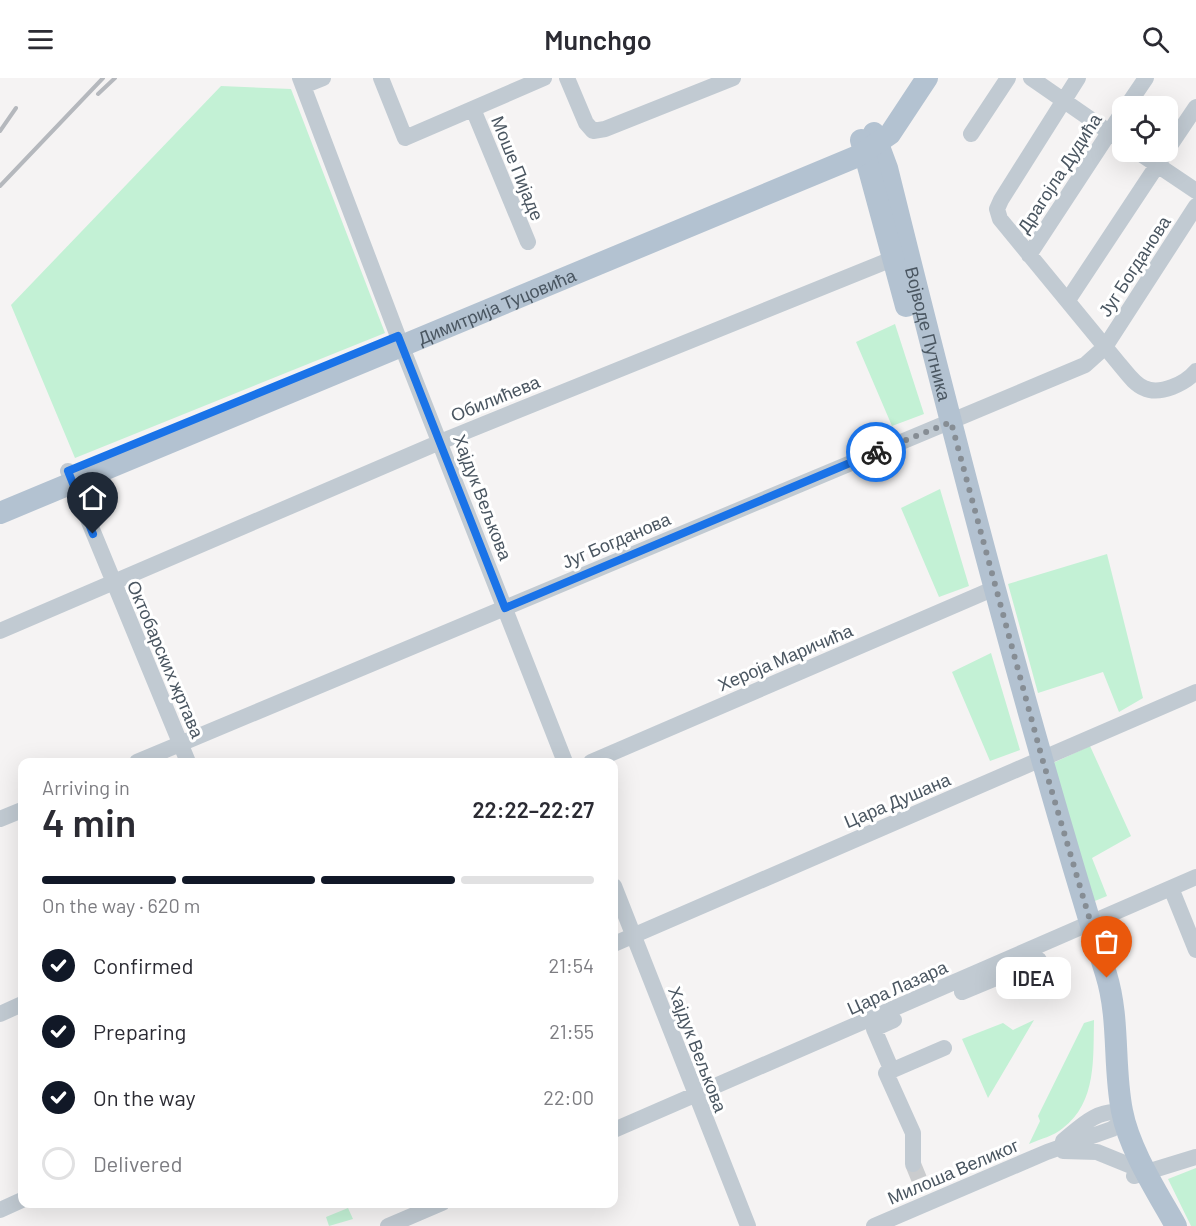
<!DOCTYPE html>
<html lang="en">
<head>
<meta charset="utf-8">
<style>
  :root { --surface:#fff; --page:#f2f2f3; --text:#2b2b33; --muted:#7c7c81; --line:#e1e1e2; --accent:#111827 }
  body { margin:0; font-family:Barlow,sans-serif; background:var(--page); color:var(--text); height:100vh; display:flex; flex-direction:column; font-size:22px; white-space:nowrap }
  * { box-sizing:border-box; margin:0 }
  p { font-size:20px; color:var(--muted) }
  .icon { flex:none; width:33px; height:33px; fill:none; stroke:currentColor; stroke-width:2; stroke-linecap:round; stroke-linejoin:round }
  .map { position:relative; flex:1; overflow:hidden }
  .details { position:absolute; left:18px; top:680px; width:600px; height:450px; display:flex; flex-direction:column; background:var(--surface); border-radius:12px; box-shadow:0 6px 24px #0002 }
  .details>* { flex:none }
  .controls { position:absolute; left:1112px; top:18px; display:grid; gap:12px }
  .controls a { display:grid; place-items:center; width:66px; height:66px; border-radius:12px; background:var(--surface); box-shadow:0 6px 24px #0002; font-size:30px }
  .pin { position:absolute; display:grid; place-items:center; width:51px; height:51px; color:#fff; margin:-62px -26px; border-radius:50% 50% 50% 0; rotate:-45deg; box-shadow:0 0 6px #0007 }
  .pin .icon { rotate:45deg }
  .courier { position:absolute; display:grid; place-items:center; width:60px; height:60px; margin:-30px; border:4px solid #1a73e8; border-radius:50%; background:#fff; color:#222; box-shadow:0 2px 8px #0007 }
  .bubble { position:absolute; height:42px; border-radius:12px; background:var(--surface); box-shadow:0 6px 24px #0002; font-size:20px; font-weight:600; line-height:42px; text-align:center }
  .summary em { font-style:normal; font-weight:600 }
  .summary div { display:flex; flex-direction:column-reverse }
  .summary { display:flex; align-items:center; justify-content:space-between; height:102px; padding:0 24px }
  h1 { font-size:39px; font-weight:600; line-height:45px }
  .bar { display:grid; grid-template-columns:repeat(4,1fr); gap:9px 6px; align-content:center; height:72px; padding:0 24px }
  .bar i { height:8px; border-radius:4px; background:var(--line) }
  .bar .current { background:var(--accent) }
  .bar p { grid-column:span 4 }
  ol { padding:0 24px; list-style:none }
  li { display:flex; align-items:center; gap:18px; height:66px }
  li p { margin-inline-start:auto }
  li .icon { padding:6px; border-radius:50%; background:var(--accent); color:#fff; stroke-width:4 }
  li:last-child { color:var(--muted) }
  li i { width:33px; height:33px; border:3px solid var(--line); border-radius:50% }
  header { display:flex; justify-content:space-between; align-items:center; height:78px; padding:0 24px; background:var(--surface); font-size:27px; font-weight:600 }
  .map>svg:first-child { display:block }
</style>
</head>
<body>
<header><svg class="icon" aria-label="menu" viewBox="0 0 24 24"><path d="M4 6h16M4 12h16M4 18h16"/></svg>Munchgo<svg class="icon" aria-label="search" viewBox="0 0 24 24"><circle cx="10" cy="10" r="6"/><path d="M15 15l6 6"/></svg></header>
<div class="map">
<svg width="1196" height="1148" viewBox="0 0 1196 1148">
  <rect width="100%" height="100%" fill="#f5f3f3"/>
  <!-- green -->
  <path fill="#c3f1d5" d="M221 8 291 11 385 255 75 380 11 227Z
    M895 246 924 336 892 348 856 264Z
    M940 411 969 508 939 519 901 430Z
    M1107 476 1143 620 1119 634 1103 594 1038 615 1008 506Z
    M991 575 1020 672 990 683 952 594Z
    M1090 668 1131 758 1092 780 1107 818 1090 825 1053 685Z
    M1034 942 988 1020 962 961 1003 945 1013 952Z
    M1094 942C1093 980 1097 1024 1063 1050 1054 1058 1040 1061 1029 1066L1040 1043 1038 1038 1084 945Z
    M1196 1090V1148H1191L1168 1101Z
    M348 1130 353 1141 329 1148 326 1139Z"/>
  <g fill="none" stroke-linecap="round" stroke-linejoin="round">
    <!-- minor-tunnel -->
    <path stroke="#caccce" stroke-width="16" stroke-dasharray="16 8" stroke-linecap="butt" d="M913 1086 922 1108"/>
    <!-- minor -->
    <path stroke="#c1cad2" stroke-width="16" d="M300 0 402 269 565 684
      M381 0 405 60 544 0
      M567 0 586 45 593 53 605 51 733 0
      M1031 0 1122 63
      M1078 0 1001 122 997 131 1000 141 1120 287C1127 295 1134 306 1144 310 1160 318 1186 305 1196 293
      M303 8 323 0
      M1127 28 1146 0
      M473 31 528 164
      M971 56 1008 0
      M1167 72 1196 29
      M1138 74 1196 113
      M1029 177 1122 35
      M1068 222 1166 74
      M68 393 188 684
      M0 553 440 364 902 177
      M137 684 1085 287 1105 269 1196 128
      M591 684 995 510
      M0 741 22 732
      M614 808 748 1148
      M1171 810 1196 872
      M614 866 1196 614
      M962 914 1039 882
      M0 936 22 926
      M892 993 874 951 894 942
      M614 1052 1196 799
      M1063 1063C1079 1050 1099 1029 1122 1035
      M1063 1073 1097 1074 1129 1087
      M913 1086V1055L886 995 944 970
      M1134 1098 1196 1079
      M0 1132 22 1122
      M388 1148 442 1125
      M874 1148 1047 1074 1112 1051 1124 1043"/>
    <!-- major -->
    <g stroke="#b3c2d1" stroke-width="22">
      <path id="s1" d="M874 55 887 90C954 360 1023 630 1106 896 1120 941 1113 988 1122 1033 1129 1071 1157 1114 1176 1148"/>
      <path d="M861 62 906 228"/>
      <path id="s2" d="M0 435 858 78 890 56 927 0"/>
    </g>
    <!-- rail -->
    <path stroke="#b5b8bd" stroke-width="4" d="M98 16 115 0
      M0 53 16 30
      M0 108 103 0"/>
  </g>
  <g fill="none" stroke-linecap="round" stroke-linejoin="round">
    <!-- done -->
    <path stroke="#868d94" stroke-width="6" stroke-dasharray="0 10.8" d="M876 374 951 344 1042 680 1107 900"/>
    <!-- route -->
    <path stroke="#1a73e8" stroke-width="8" d="M93 456 68 393 398 258 505 530 876 374"/>
  </g>
  <g text-anchor="middle" dominant-baseline="central" stroke-width="6" stroke-linejoin="round" paint-order="stroke">
    <!-- street labels -->
    <g font-size="18" fill="#4a5661" stroke="#fff">
      <text transform="translate(518 90) rotate(68)">Моше Пијаде</text>
      <text transform="translate(1059 95) rotate(-57)">Драгојла Дудића</text>
      <text transform="translate(1134 188) rotate(-57)">Југ Богданова</text>
      <text stroke="none"><textPath href="#s2" startOffset="538">Димитрија Туцовића</textPath></text>
      <text stroke="none"><textPath href="#s1" startOffset="208">Војводе Путника</textPath></text>
      <text transform="translate(495 320) rotate(-22)">Обилићева</text>
      <text transform="translate(483 419) rotate(69)">Хајдук Вељкова</text>
      <text transform="translate(616 462) rotate(-23)">Југ Богданова</text>
      <text transform="translate(785 579) rotate(-23)">Хероја Маричића</text>
      <text transform="translate(166 581) rotate(67)">Октобарских жртава</text>
      <text transform="translate(897 722) rotate(-23)">Цара Душана</text>
      <text transform="translate(897 909) rotate(-24)">Цара Лазара</text>
      <text transform="translate(698 971) rotate(69)">Хајдук Вељкова</text>
      <text transform="translate(953 1093) rotate(-23)">Милоша Великог</text>
    </g>
  </g>
</svg>
<div class="controls">
<a><svg class="icon" aria-label="locate" viewBox="0 0 24 24"><circle cx="12" cy="12" r="6"/><path d="M12 2v4M12 18v4M2 12h4M18 12h4"/></svg></a>
</div>
<div class="pin" style="left:1107px;top:900px;background:#ea580c"><svg class="icon" aria-label="bag" viewBox="0 0 24 24"><path d="M5 8h14l-1 12H6zM9 8a3 3 0 0 1 6 0"/></svg></div>
<div class="pin" style="left:93px;top:456px;background:#1f2937"><svg class="icon" aria-label="home" viewBox="0 0 24 24"><path d="M3 11l9-7 9 7M6 9v11h12V9"/></svg></div>
<div class="courier" style="left:876px;top:374px"><svg class="icon" aria-label="bike" viewBox="0 0 24 24"><circle cx="6" cy="16" r="4"/><circle cx="18" cy="16" r="4"/><path d="M6 16l4-8h5l3 8M10 8l3 8H6M13 5h3"/></svg></div>
<div class="bubble" style="left:996px;top:879px;width:75px">IDEA</div>
<section class="details">
<div class="summary"><div><h1>4 min</h1><p>Arriving in</p></div><em>22:22–22:27</em></div>
<div class="bar"><i class="current"></i><i class="current"></i><i class="current"></i><i></i><p>On the way · 620 m</p></div>
<ol>
<li><svg class="icon" aria-label="check" viewBox="0 0 24 24"><path d="M5 12l5 5 9-10"/></svg>Confirmed<p>21:54</p></li>
<li><svg class="icon" aria-label="check" viewBox="0 0 24 24"><path d="M5 12l5 5 9-10"/></svg>Preparing<p>21:55</p></li>
<li><svg class="icon" aria-label="check" viewBox="0 0 24 24"><path d="M5 12l5 5 9-10"/></svg>On the way<p>22:00</p></li>
<li><i></i>Delivered</li>
</ol>
</section>
</div>
</body>
</html>
